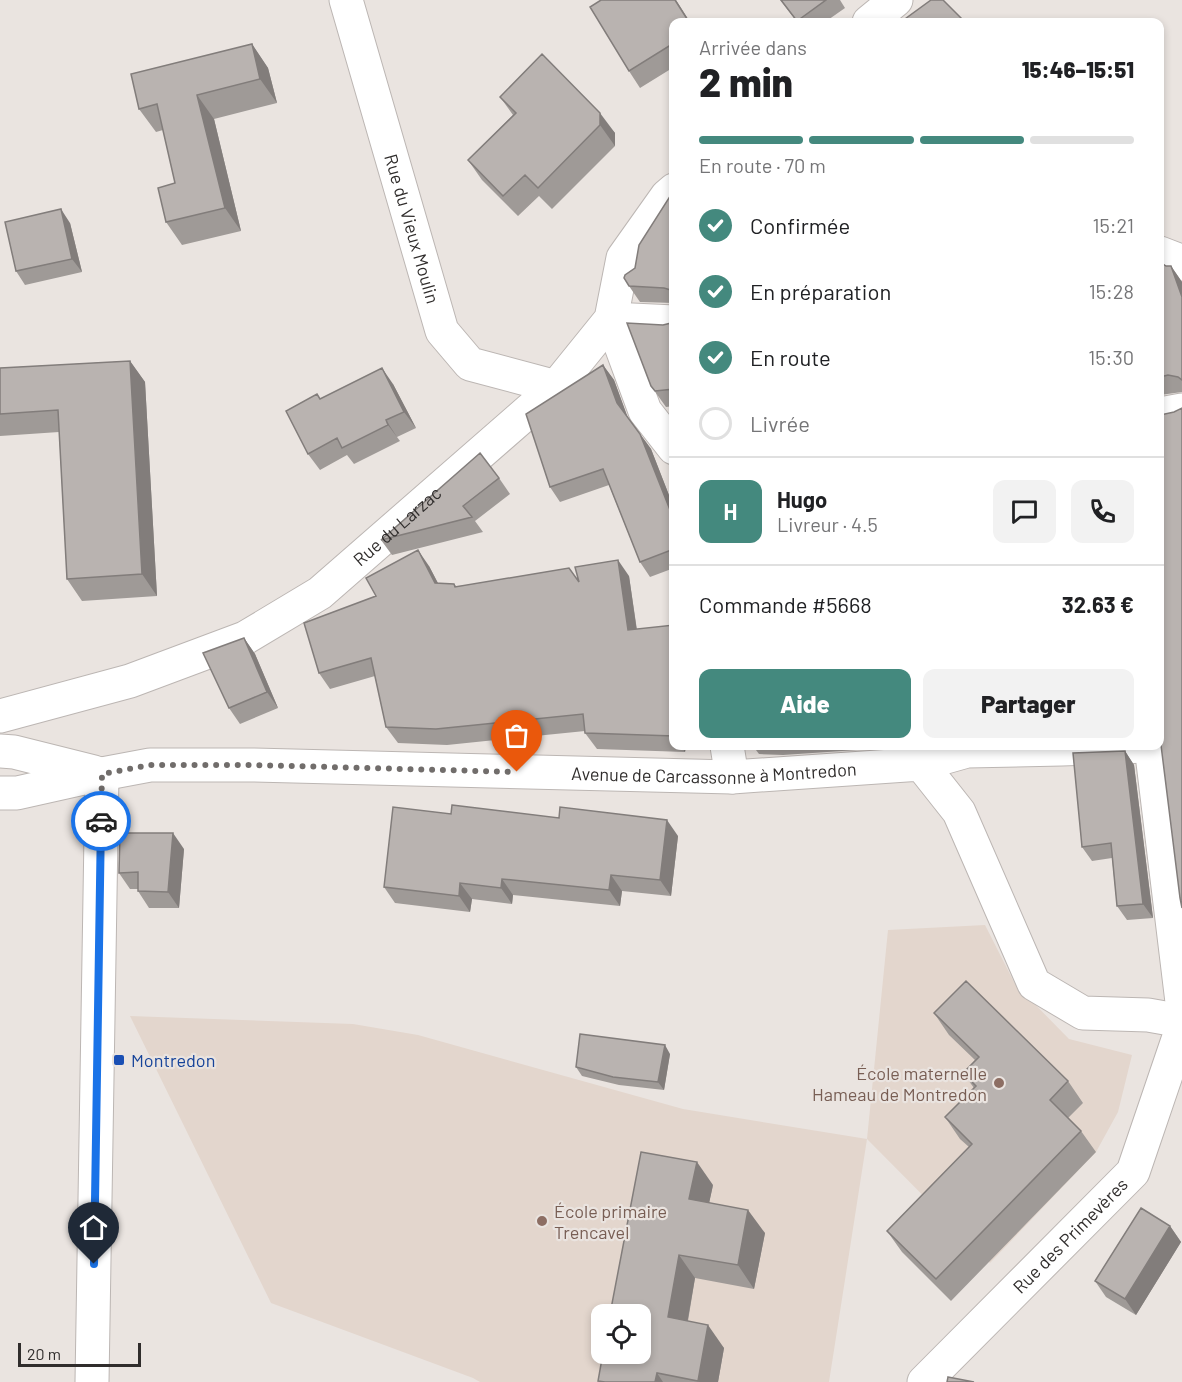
<!DOCTYPE html>
<html lang="fr">
<head>
<meta charset="utf-8">
<style>
  :root { --surface:#fff; --page:#f2f2f2; --text:#202124; --muted:#757577; --line:#e0e0e0; --accent:#44897e }
  body { margin:0; font-family:Barlow,sans-serif; background:var(--page); color:var(--text); height:100vh; display:flex; flex-direction:column; font-size:22px; white-space:nowrap }
  * { box-sizing:border-box; margin:0 }
  p { font-size:20px; color:var(--muted) }
  .icon { flex:none; width:33px; height:33px; fill:none; stroke:currentColor; stroke-width:2; stroke-linecap:round; stroke-linejoin:round }
  .map { position:relative; flex:1; overflow:hidden }
  .sheet { position:absolute; left:669px; top:18px; width:495px; height:732px; display:flex; flex-direction:column; background:var(--surface); border-radius:12px; box-shadow:0 3px 9px #0003 }
  .sheet>* { flex:none }
  .fabs { position:absolute; left:591px; top:1304px; display:grid; gap:12px }
  .fabs a { display:grid; place-items:center; width:60px; height:60px; border-radius:12px; background:var(--surface); box-shadow:0 3px 9px #0003; font-size:30px }
  .scale { position:absolute; left:18px; bottom:15px; width:123px; box-sizing:border-box; padding-left:6px; border:3px solid #302d2c; border-top:0; font-size:16px; line-height:21px; white-space:nowrap; color:#302d2c; -webkit-text-stroke:4px #eae4e0; paint-order:stroke }
  .pin { position:absolute; display:grid; place-items:center; width:51px; height:51px; color:#fff; margin:-62px -26px; border-radius:50% 50% 50% 0; rotate:-45deg; box-shadow:0 0 6px #0007 }
  .pin .icon { rotate:45deg }
  .courier { position:absolute; display:grid; place-items:center; width:60px; height:60px; margin:-30px; border:4px solid #1a73e8; border-radius:50%; background:#fff; color:#222; box-shadow:0 2px 8px #0007 }
  .head em { font-style:normal; font-weight:800 }
  .head div { display:flex; flex-direction:column-reverse }
  .head { display:flex; align-items:center; justify-content:space-between; height:102px; padding:0 30px }
  h1 { font-size:39px; font-weight:800; line-height:45px }
  .bar { display:grid; grid-template-columns:repeat(4,1fr); gap:9px 6px; align-content:center; height:72px; padding:0 30px }
  .bar i { height:8px; border-radius:4px; background:var(--line) }
  .bar .active { background:var(--accent) }
  .bar p { grid-column:span 4 }
  .line { display:flex; align-items:center; gap:15px; padding:0 30px; border-top:2px solid var(--line) }
  .line div { flex:1 }
  .round { display:grid; place-items:center; flex:none; width:63px; height:63px; border-radius:12px; background:var(--page) }
  ol { padding:0 30px; list-style:none }
  li { display:flex; align-items:center; gap:18px; height:66px }
  li p { margin-inline-start:auto }
  li .icon { padding:6px; border-radius:50%; background:var(--accent); color:#fff; stroke-width:4 }
  li:last-child { color:var(--muted) }
  li i { width:33px; height:33px; border:3px solid var(--line); border-radius:50% }
  .primary-button { display:flex; gap:12px; margin-top:auto; padding:12px 30px }
  .primary-button a { flex:1; height:69px; border-radius:12px; background:var(--accent); color:#fff; font-size:24px; font-weight:800; line-height:69px; text-align:center }
  .primary-button a+a { background:var(--page); color:var(--text) }
  .map>svg:first-child { display:block }
</style>
</head>
<body>
<div class="map">
<svg width="1182" height="1382" viewBox="0 0 1182 1382">
  <rect width="100%" height="100%" fill="#eae4e0"/>
  <!-- built -->
  <path fill="#e3d6cd" fill-rule="evenodd" d="M985 925 1015 984 1069 1039 1132 1055 1118 1112 1096 1152 990 1263 867 1139 829 1382H480L473 1378 271 1303 130 1016 353 1024 418 1035 683 1109 867 1139 888 930ZM602 1314H640V1353H602Z"/>
  <g fill="none" stroke-linecap="round" stroke-linejoin="round">
    <defs>
      <g id="minor">
        <path id="s1" d="M346 0 442 331 470 364 556 387"/>
        <path d="M869 22 896 0"/>
        <path d="M1160 253 1181 261 1182 264"/>
        <path d="M674 322 611 319 645 411 674 448"/>
        <path d="M1160 414 1182 410"/>
        <path id="s2" d="M0 716 130 681 245 638 320 593 556 387 611 319 623 258 667 196 674 190"/>
        <path d="M727 746 732 777"/>
        <path d="M918 746 921 764 967 751 1062 749 1147 746"/>
        <path d="M1151 746 1182 1002"/>
        <path d="M0 751 14 752 94 772"/>
        <path id="s3" d="M0 793H17L102 774 150 765H254L732 777 921 764 959 812 1034 984 1083 1013 1148 1015 1182 1021"/>
        <path d="M92 1382 102 774"/>
        <path id="s4" d="M924 1382 1133 1172 1182 1028"/>
      </g>
    </defs>
    <!-- minor casing -->
    <use href="#minor" stroke="#bcb6b3" stroke-width="35"/>
    <!-- minor -->
    <use href="#minor" stroke="#fff" stroke-width="33"/>
  </g>
  <!-- wall -->
  <path fill="#9f9a97" d="M780 0H840L845 8 825 22H797Z
    M674 22V67L640 88 629 71Z
    M252 44 268 68 277 103 214 119 241 231 182 245 166 222 175 183 163 130 156 132 139 109Z
    M542 54 615 133V146L552 209 539 196 518 216 482 180 468 160 513 115 500 97Z
    M674 190V303L640 302 629 286 635 268Z
    M70 223 82 272 25 285 16 271Z
    M1160 262 1166 266H1171L1182 282V392L1160 395Z
    M674 321V406L666 407 651 386 663 325 671 323Z
    M130 361 145 382 157 596 82 601 67 579 59 432 0 436V368Z
    M603 365 614 380 627 416 651 449 674 508V568L650 577 640 562 609 485 560 502 550 487Z
    M393 384 416 428 397 437 400 441 354 464 347 455 320 470 308 454 321 399Z
    M499 478 510 494 475 521 483 532 392 555 381 540Z
    M429 566 438 583 454 584 456 586 579 582 629 576 637 630 674 625V746H686L685 752 597 749 585 733V731L447 745 398 743 386 727 375 676 330 689 319 673 376 596Z
    M244 638 255 654 278 708 240 724 229 708Z
    M753 746H857V750L783 755 759 754Z
    M1125 751 1134 765 1153 918 1127 920 1117 906 1112 858 1092 861 1082 847Z
    M451 814 678 836 671 896 622 891 620 906 513 895 512 904 472 899 470 912 395 903 384 887Z
    M184 849 179 908H149L138 891V889H130L119 873Z
    M934 1013 1068 1081 1083 1103 1068 1118 1081 1131 1096 1152 951 1301 902 1252 887 1231 969 1147 960 1139 945 1117 974 1088 963 1073 975 1060 949 1035Z
    M670 1054 664 1090 619 1085 582 1076 576 1067Z
    M713 1185 709 1203 765 1233 754 1289 695 1278 688 1321 724 1348 718 1382H599L598 1381 640 1314Z
    M1170 1226 1181 1242 1136 1315 1106 1297 1095 1281Z"/>
  <!-- shaded-wall -->
  <path fill="#827d7b" d="M675 0H676L690 22H689Z
    M252 44 268 68 277 103 260 79Z
    M197 95 214 119 241 231 225 208Z
    M600 113 615 133V146L600 125Z
    M61 209 70 223 82 272 72 259Z
    M1171 266 1182 282V297Z
    M130 361 145 382 157 596 142 574Z
    M603 365 614 380 628 418 617 403Z
    M382 368 393 384 416 428 404 412Z
    M386 420 397 437 400 441 388 425Z
    M640 434 651 449 674 508V520Z
    M418 550 429 566 446 599 435 583Z
    M618 560 629 576 639 646 628 630Z
    M244 638 255 654 278 708 267 692Z
    M681 746H686L685 752Z
    M1125 751 1134 765 1153 918 1143 904Z
    M667 820 678 836 671 896 660 880Z
    M173 833 184 849 179 908 168 892Z
    M611 875 622 891 620 906 609 890Z
    M502 879 513 895 512 904 501 888Z
    M460 883 472 899 470 912 459 896Z
    M665 1045 670 1054 664 1090 658 1082Z
    M697 1162 713 1185 705 1222 689 1199Z
    M748 1210 765 1233 754 1289 738 1265Z
    M1170 1226 1181 1242 1136 1315 1125 1299Z
    M679 1255 695 1278 684 1341 668 1317Z
    M708 1325 724 1348 718 1382H699L698 1381Z
    M657 1373 663 1382H655Z"/>
  <!-- building -->
  <path fill="#b9b3b0" stroke="#827d7b" stroke-width="1.5" d="M601 0H675L689 22H674V43L629 71 590 7Z
    M781 0H826L797 21Z
    M931 0H943L965 22H907L905 19Z
    M252 44 260 79 197 95 225 208 166 222 158 188 175 183 157 104 139 109 131 74Z
    M542 54 600 113V125L538 188 525 175 503 196 468 160 516 113 500 97Z
    M674 190V291L664 288 629 286 624 278 625 275 635 268 639 245Z
    M61 209 72 259 16 271 5 222Z
    M1160 262 1166 266H1171L1182 297V380L1178 377 1168 375 1160 377Z
    M674 321V389L655 391 651 386 627 323 663 325 671 323Z
    M130 361 142 574 67 579 58 410 0 414V368Z
    M603 365 617 403 640 434 674 520V549L640 562 603 469 550 487 526 414Z
    M382 368 404 412 386 420 388 425 342 448 337 438 308 454 286 411 317 394 320 399Z
    M1182 408V908L1180 898 1160 737V415L1174 412Z
    M480 453 499 478 463 506 472 517 381 540Z
    M418 550 435 583 454 584 455 587 569 568 579 582 575 567 618 560 628 630 674 625V736L585 733 583 714 436 729 386 727 371 658 319 673 304 623 376 596 366 578Z
    M244 638 267 692 229 708 203 653Z
    M1125 751 1143 904 1117 906 1111 843 1082 847 1073 753Z
    M452 805 559 818 560 807 667 820 660 880 611 875 609 890 502 879 501 888 460 883 459 896 384 887 393 807 451 814Z
    M120 833H173L168 892 138 891V872L119 873Z
    M966 981 1068 1081 1050 1100 1081 1131 936 1279 887 1231 972 1144 945 1117 976 1086 963 1073 979 1057 934 1013Z
    M580 1034 665 1045 658 1082 613 1077 576 1067Z
    M641 1152 697 1162 689 1199 748 1210 738 1265 679 1255 668 1317 708 1325 698 1381 657 1373 655 1382H605L598 1381 603 1353H640V1314H610Z
    M1141 1208 1170 1226 1125 1299 1095 1281Z
    M948 1377 974 1382H947Z"/>
  <g fill="none" stroke-linecap="round" stroke-linejoin="round">
    <!-- done -->
    <path stroke="#716d6b" stroke-width="6" stroke-dasharray="0 10.8" d="M101 821 102 774 150 765H254L517 772"/>
    <!-- route -->
    <path stroke="#1a73e8" stroke-width="8" d="M94 1264 101 821"/>
  </g>
  <!-- markers -->
  <rect fill="#1a4fb4" stroke="#eae4e0" stroke-width="2" x="113" y="1054" width="12" height="12" rx="3"/>
  <g fill="#8d6e63" stroke="#eae4e0" stroke-width="2">
    <circle cx="999" cy="1083" r="6"/>
    <circle cx="542" cy="1221" r="6"/>
  </g>
  <g text-anchor="middle" dominant-baseline="central" stroke-width="4.5" stroke-linejoin="round" paint-order="stroke">
    <!-- street labels -->
    <g font-size="18" fill="#302d2c" stroke="#eae4e0">
      <text stroke="none"><textPath href="#s1" startOffset="238">Rue du Vieux Moulin</textPath></text>
      <text stroke="none"><textPath href="#s2" startOffset="447">Rue du Larzac</textPath></text>
      <text stroke="none"><textPath href="#s3" startOffset="717">Avenue de Carcassonne à Montredon</textPath></text>
      <text stroke="none"><textPath href="#s4" startOffset="207">Rue des Primevères</textPath></text>
    </g>
    <!-- transit labels -->
    <g font-size="18" fill="#164399" stroke="#eae4e0" text-anchor="start">
      <text x="131" y="1060">Montredon</text>
    </g>
    <!-- education labels -->
    <g font-size="18" fill="#785e54" stroke="#eae4e0" text-anchor="end">
      <text x="987" y="1073">École maternelle<tspan x="987" dy="21">Hameau de Montredon</tspan></text>
      <text x="554" y="1211" text-anchor="start">École primaire<tspan x="554" dy="21">Trencavel</tspan></text>
    </g>
  </g>
</svg>
<div class="fabs">
<a><svg class="icon" aria-label="locate" viewBox="0 0 24 24"><circle cx="12" cy="12" r="6"/><path d="M12 2v4M12 18v4M2 12h4M18 12h4"/></svg></a>
</div>
<div class="scale">20 m</div>
<div class="pin" style="left:517px;top:772px;background:#ea580c"><svg class="icon" aria-label="bag" viewBox="0 0 24 24"><path d="M5 8h14l-1 12H6zM9 8a3 3 0 0 1 6 0"/></svg></div>
<div class="pin" style="left:94px;top:1264px;background:#1f2937"><svg class="icon" aria-label="home" viewBox="0 0 24 24"><path d="M3 11l9-7 9 7M6 9v11h12V9"/></svg></div>
<div class="courier" style="left:101px;top:821px"><svg class="icon" aria-label="car" viewBox="0 0 24 24"><path d="M5 17H2v-5l4-1 3-4h7l3 4 3 1v5h-3M9 17h6M6 11h13"/><circle cx="7" cy="17" r="2"/><circle cx="17" cy="17" r="2"/></svg></div>
<section class="sheet">
<div class="head"><div><h1>2 min</h1><p>Arrivée dans</p></div><em>15:46–15:51</em></div>
<div class="bar"><i class="active"></i><i class="active"></i><i class="active"></i><i></i><p>En route · 70 m</p></div>
<ol>
<li><svg class="icon" aria-label="check" viewBox="0 0 24 24"><path d="M5 12l5 5 9-10"/></svg>Confirmée<p>15:21</p></li>
<li><svg class="icon" aria-label="check" viewBox="0 0 24 24"><path d="M5 12l5 5 9-10"/></svg>En préparation<p>15:28</p></li>
<li><svg class="icon" aria-label="check" viewBox="0 0 24 24"><path d="M5 12l5 5 9-10"/></svg>En route<p>15:30</p></li>
<li><i></i>Livrée</li>
</ol>
<div class="line" style="height:108px"><b class="round" style="background:var(--accent);color:#fff">H</b><div><b>Hugo</b><p>Livreur · 4.5</p></div><a class="round"><svg class="icon" aria-label="chat" viewBox="0 0 24 24"><path d="M4 5h16v11H9l-5 4z"/></svg></a><a class="round"><svg class="icon" aria-label="phone" viewBox="0 0 24 24"><path d="M5 4h4l2 5-3 2q2 4 5 5l2-3 5 2v4C11 20 4 13 5 4z"/></svg></a></div>
<div class="line" style="height:78px"><div>Commande #5668</div><b>32.63 €</b></div>
<div class="primary-button"><a>Aide</a><a>Partager</a></div>
</section>
</div>
</body>
</html>
